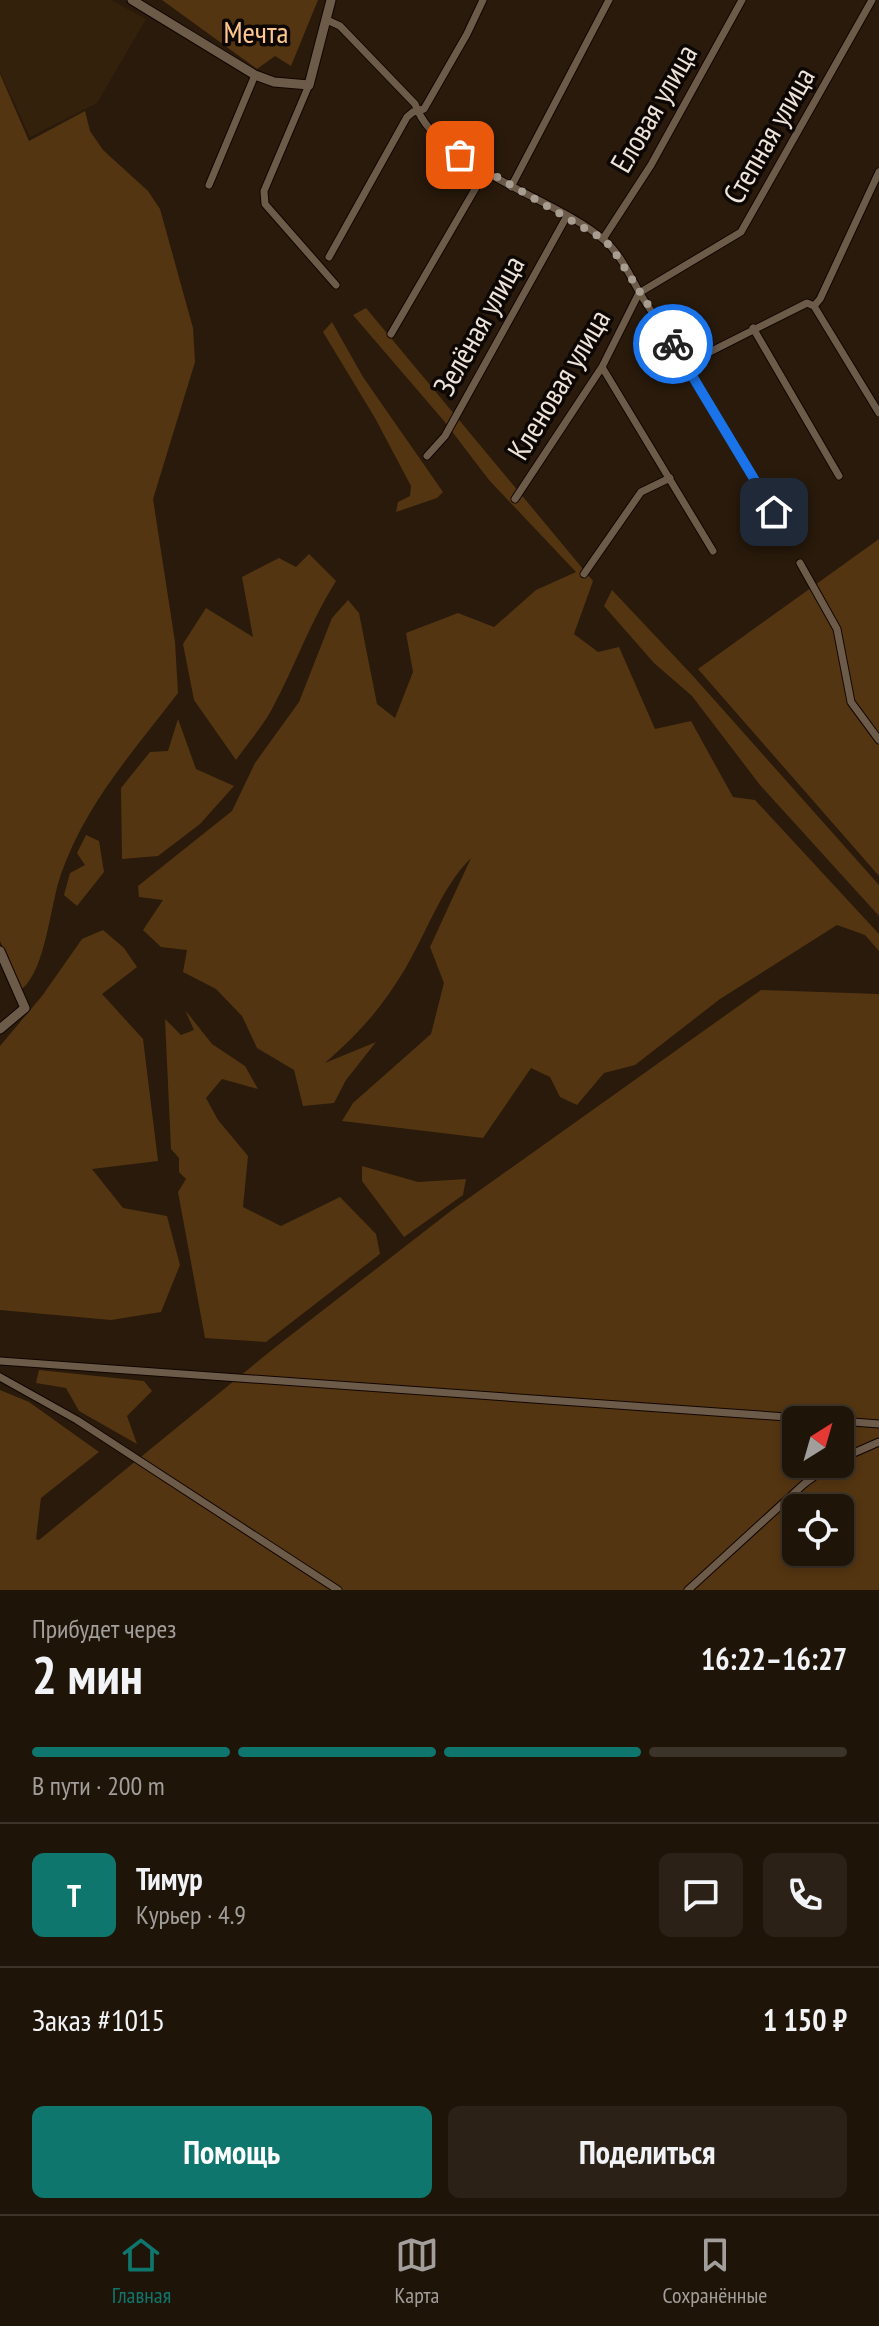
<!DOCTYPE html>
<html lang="ru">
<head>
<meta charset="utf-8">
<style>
  :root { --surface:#1f1408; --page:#2c2116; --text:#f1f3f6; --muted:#a19e9c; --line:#3c3329; --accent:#0f766e }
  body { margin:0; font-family:"PT Sans Narrow",sans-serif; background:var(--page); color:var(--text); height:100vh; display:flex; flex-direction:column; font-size:30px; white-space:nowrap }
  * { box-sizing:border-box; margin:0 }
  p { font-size:26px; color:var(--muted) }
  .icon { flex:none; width:44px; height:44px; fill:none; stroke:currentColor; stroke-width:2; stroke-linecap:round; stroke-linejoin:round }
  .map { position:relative; height:1590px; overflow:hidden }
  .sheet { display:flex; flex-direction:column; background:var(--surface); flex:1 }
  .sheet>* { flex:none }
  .needle { width:52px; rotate:37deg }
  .buttons { position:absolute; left:782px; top:1406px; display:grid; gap:16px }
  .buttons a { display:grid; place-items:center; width:72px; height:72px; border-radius:12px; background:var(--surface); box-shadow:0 4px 12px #0003,0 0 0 2px var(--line); font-size:40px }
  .pin { position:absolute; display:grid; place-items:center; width:68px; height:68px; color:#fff; margin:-34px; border-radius:16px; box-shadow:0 4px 12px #0006 }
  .courier { position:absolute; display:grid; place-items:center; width:80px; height:80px; margin:-40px; border:6px solid #1a73e8; border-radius:50%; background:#fff; color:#222; box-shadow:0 2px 10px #0007 }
  .headline em { font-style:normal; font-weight:700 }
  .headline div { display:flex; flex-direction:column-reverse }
  .headline { display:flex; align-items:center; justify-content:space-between; height:136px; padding:0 32px }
  h1 { font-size:52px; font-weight:700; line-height:60px }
  .bar { display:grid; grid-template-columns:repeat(4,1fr); gap:12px 8px; align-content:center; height:96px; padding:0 32px }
  .bar i { height:10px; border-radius:6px; background:var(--line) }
  .bar .active { background:var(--accent) }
  .bar p { grid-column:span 4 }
  .line { display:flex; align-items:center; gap:20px; padding:0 32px; border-top:2px solid var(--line) }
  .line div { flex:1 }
  .round { display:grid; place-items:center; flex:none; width:84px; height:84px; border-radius:12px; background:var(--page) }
  .action { display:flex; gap:16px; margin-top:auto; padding:16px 32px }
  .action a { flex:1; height:92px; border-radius:12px; background:var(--accent); color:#fff; font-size:32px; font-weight:700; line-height:92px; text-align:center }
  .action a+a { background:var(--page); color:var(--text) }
  .dock { display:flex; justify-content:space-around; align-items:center; height:112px; border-top:2px solid var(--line); background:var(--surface); font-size:22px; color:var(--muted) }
  .dock a { display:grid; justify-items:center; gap:4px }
  .dock .active { color:var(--accent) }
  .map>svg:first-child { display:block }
</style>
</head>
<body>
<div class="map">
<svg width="879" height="1590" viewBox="0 0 879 1590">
  <rect width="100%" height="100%" fill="#291a0b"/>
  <!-- built -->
  <path fill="#34210c" d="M0 0H111L146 19 97 103 30 137 0 72Z"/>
  <!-- green -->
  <path fill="#543511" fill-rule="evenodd" d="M162 0H318L291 66 275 56 257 69Z
    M0 74 29 141 85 111 90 131 103 150 148 191 160 209 193 328 195 362 153 499 175 642 178 693C133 752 86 803 61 874 50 905 46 969 22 989L0 941Z
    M366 308 593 581 574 634 598 652 619 647 655 729 691 721 733 797 755 800 879 934V951L865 935 837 925 720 999 635 1065 604 1073 577 1105 560 1097 550 1077 531 1068 483 1138 342 1121 353 1103 431 1034 444 983 430 947 471 858C441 888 427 932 405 969 380 1010 361 1031 325 1063L376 1042 346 1080 334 1103 303 1106 294 1070 257 1048 242 1016 216 989 183 972 187 950 161 947 143 930 163 900 139 897 138 886 232 811 255 763 299 702 332 618 348 600 359 613 377 704 395 718 413 672 406 633 458 613 494 627 536 590 576 572 489 480 444 421 353 315Z
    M332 322 363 377 443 492 437 498 396 512 398 502 410 496 411 486 375 418 323 332Z
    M879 539V876L698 669Z
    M309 554 336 581C310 622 295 666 272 709 262 727 248 743 236 760L194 700 183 644 206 608 253 637 242 577 279 558 296 567Z
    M612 590 693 676 879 885V916L760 785 692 696 654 663 604 606Z
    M178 719 196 769 234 786 200 824 158 856 122 859 121 788 150 752 168 751Z
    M86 835 99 841 104 872 77 906 64 895 70 873 85 865 77 853Z
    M103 930 124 948 137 967 102 994 143 1039 158 1161 92 1169 123 1208 167 1216 180 1265 161 1312 111 1320 0 1310V1046L42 996 82 939Z
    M761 990 879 994V1590H0V1390L29 1402 99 1452 41 1498 36 1539 39 1540 273 1349 452 1210ZM796 1420H840V1464H796ZM796 1508H840V1552H796Z
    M185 1010 212 1044 245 1066 258 1089 222 1079 206 1098 218 1120 248 1156 243 1207 281 1226 340 1197 376 1234 380 1254 266 1342 205 1338 178 1192 186 1179 179 1172V1158L171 1149 165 1019 181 1035 194 1030Z
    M362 1166 418 1182 466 1179 463 1195 404 1237 362 1181Z
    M39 1370 144 1381 152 1391 127 1416 137 1444 79 1411 66 1388 36 1383Z"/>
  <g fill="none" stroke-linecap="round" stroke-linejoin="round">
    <defs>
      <path id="minor" d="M327 20 340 26 415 104C437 167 556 198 604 240 622 255 632 281 644 300 690 370 732 441 774 512
        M309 85 264 191 265 204 336 285
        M209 185 255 75
        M511 187 609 0
        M603 239 651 165 742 0
        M329 257 407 117 413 112 424 109 467 34 483 0
        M639 293 741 232 872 0
        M814 306 820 299 879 172
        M814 306 879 413
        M753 328 839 476
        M391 334 485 172
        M686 364 807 303 814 306
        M602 367 713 551
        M427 456 445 436 567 216
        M515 499 602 367 639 293
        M800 563 837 629 851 702 879 740
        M584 574 641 492 670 478
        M0 1361 829 1420
        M0 1377 77 1420 338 1590
        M840 1421 879 1424
        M840 1459 879 1442
        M688 1590 804 1484 831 1464"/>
      <path id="tertiary" d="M132 0 255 75 274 82 309 85 331 0
        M0 951 25 1008 0 1029"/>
    </defs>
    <!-- minor casing -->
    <use href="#minor" stroke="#110500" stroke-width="9"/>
    <!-- tertiary casing -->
    <use href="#tertiary" stroke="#110500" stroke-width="11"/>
    <!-- minor -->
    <use href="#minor" stroke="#6d5b4a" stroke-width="7"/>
    <!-- tertiary -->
    <use href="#tertiary" stroke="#6d5b4a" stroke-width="9"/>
  </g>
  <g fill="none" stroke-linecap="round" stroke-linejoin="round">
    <!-- done -->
    <path stroke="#a89d91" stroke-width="8" stroke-dasharray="0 14.4" d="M460 155 603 239 612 248 673 344"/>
    <!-- route -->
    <path stroke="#1a73e8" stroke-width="10" d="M673 344 774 512"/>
  </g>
  <g text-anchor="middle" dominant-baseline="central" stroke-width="7" stroke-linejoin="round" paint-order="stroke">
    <!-- park labels -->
    <g font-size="30" fill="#fdc68e" stroke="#0d0703">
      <text x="256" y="31">Мечта</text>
    </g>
    <!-- street labels -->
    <g font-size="30" fill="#ede3d9" stroke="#0d0703">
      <text transform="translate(653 108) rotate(-60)">Еловая улица</text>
      <text transform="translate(768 135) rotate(-60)">Степная улица</text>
      <text transform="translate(478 325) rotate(-61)">Зелёная улица</text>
      <text transform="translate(558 384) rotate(-59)">Кленовая улица</text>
    </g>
  </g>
</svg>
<div class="buttons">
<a><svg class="needle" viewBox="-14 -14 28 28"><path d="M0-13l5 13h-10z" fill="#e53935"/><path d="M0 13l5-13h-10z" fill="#a19e9c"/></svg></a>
<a><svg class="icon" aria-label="locate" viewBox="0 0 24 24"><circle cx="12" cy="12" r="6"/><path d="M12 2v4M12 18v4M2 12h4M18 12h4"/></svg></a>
</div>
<div class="pin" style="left:460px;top:155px;background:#ea580c"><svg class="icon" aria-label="bag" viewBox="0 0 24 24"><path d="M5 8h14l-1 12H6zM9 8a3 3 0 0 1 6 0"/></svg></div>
<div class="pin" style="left:774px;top:512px;background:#1f2937"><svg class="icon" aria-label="home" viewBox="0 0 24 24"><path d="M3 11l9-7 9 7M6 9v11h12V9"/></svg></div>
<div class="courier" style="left:673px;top:344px"><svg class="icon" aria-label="bike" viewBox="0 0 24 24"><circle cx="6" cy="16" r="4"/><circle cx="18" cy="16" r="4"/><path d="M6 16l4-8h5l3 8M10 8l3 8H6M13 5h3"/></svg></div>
</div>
<section class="sheet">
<div class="headline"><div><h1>2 мин</h1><p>Прибудет через</p></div><em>16:22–16:27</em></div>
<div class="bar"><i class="active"></i><i class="active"></i><i class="active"></i><i></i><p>В пути · 200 m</p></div>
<div class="line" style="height:144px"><b class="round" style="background:var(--accent);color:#fff">Т</b><div><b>Тимур</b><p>Курьер · 4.9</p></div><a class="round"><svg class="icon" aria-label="chat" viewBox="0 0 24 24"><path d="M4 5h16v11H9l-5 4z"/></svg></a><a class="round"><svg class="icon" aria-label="phone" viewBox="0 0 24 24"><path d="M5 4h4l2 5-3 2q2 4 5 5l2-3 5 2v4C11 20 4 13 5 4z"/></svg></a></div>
<div class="line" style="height:104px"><div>Заказ #1015</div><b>1 150 ₽</b></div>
<div class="action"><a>Помощь</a><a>Поделиться</a></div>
</section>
<nav class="dock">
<a class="active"><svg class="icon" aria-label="home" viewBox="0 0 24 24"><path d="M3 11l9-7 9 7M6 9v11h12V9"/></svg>Главная</a>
<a><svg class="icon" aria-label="map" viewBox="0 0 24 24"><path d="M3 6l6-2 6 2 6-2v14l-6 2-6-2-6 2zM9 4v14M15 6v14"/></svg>Карта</a>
<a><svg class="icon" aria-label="saved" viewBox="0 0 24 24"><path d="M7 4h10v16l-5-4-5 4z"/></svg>Сохранённые</a>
</nav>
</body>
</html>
